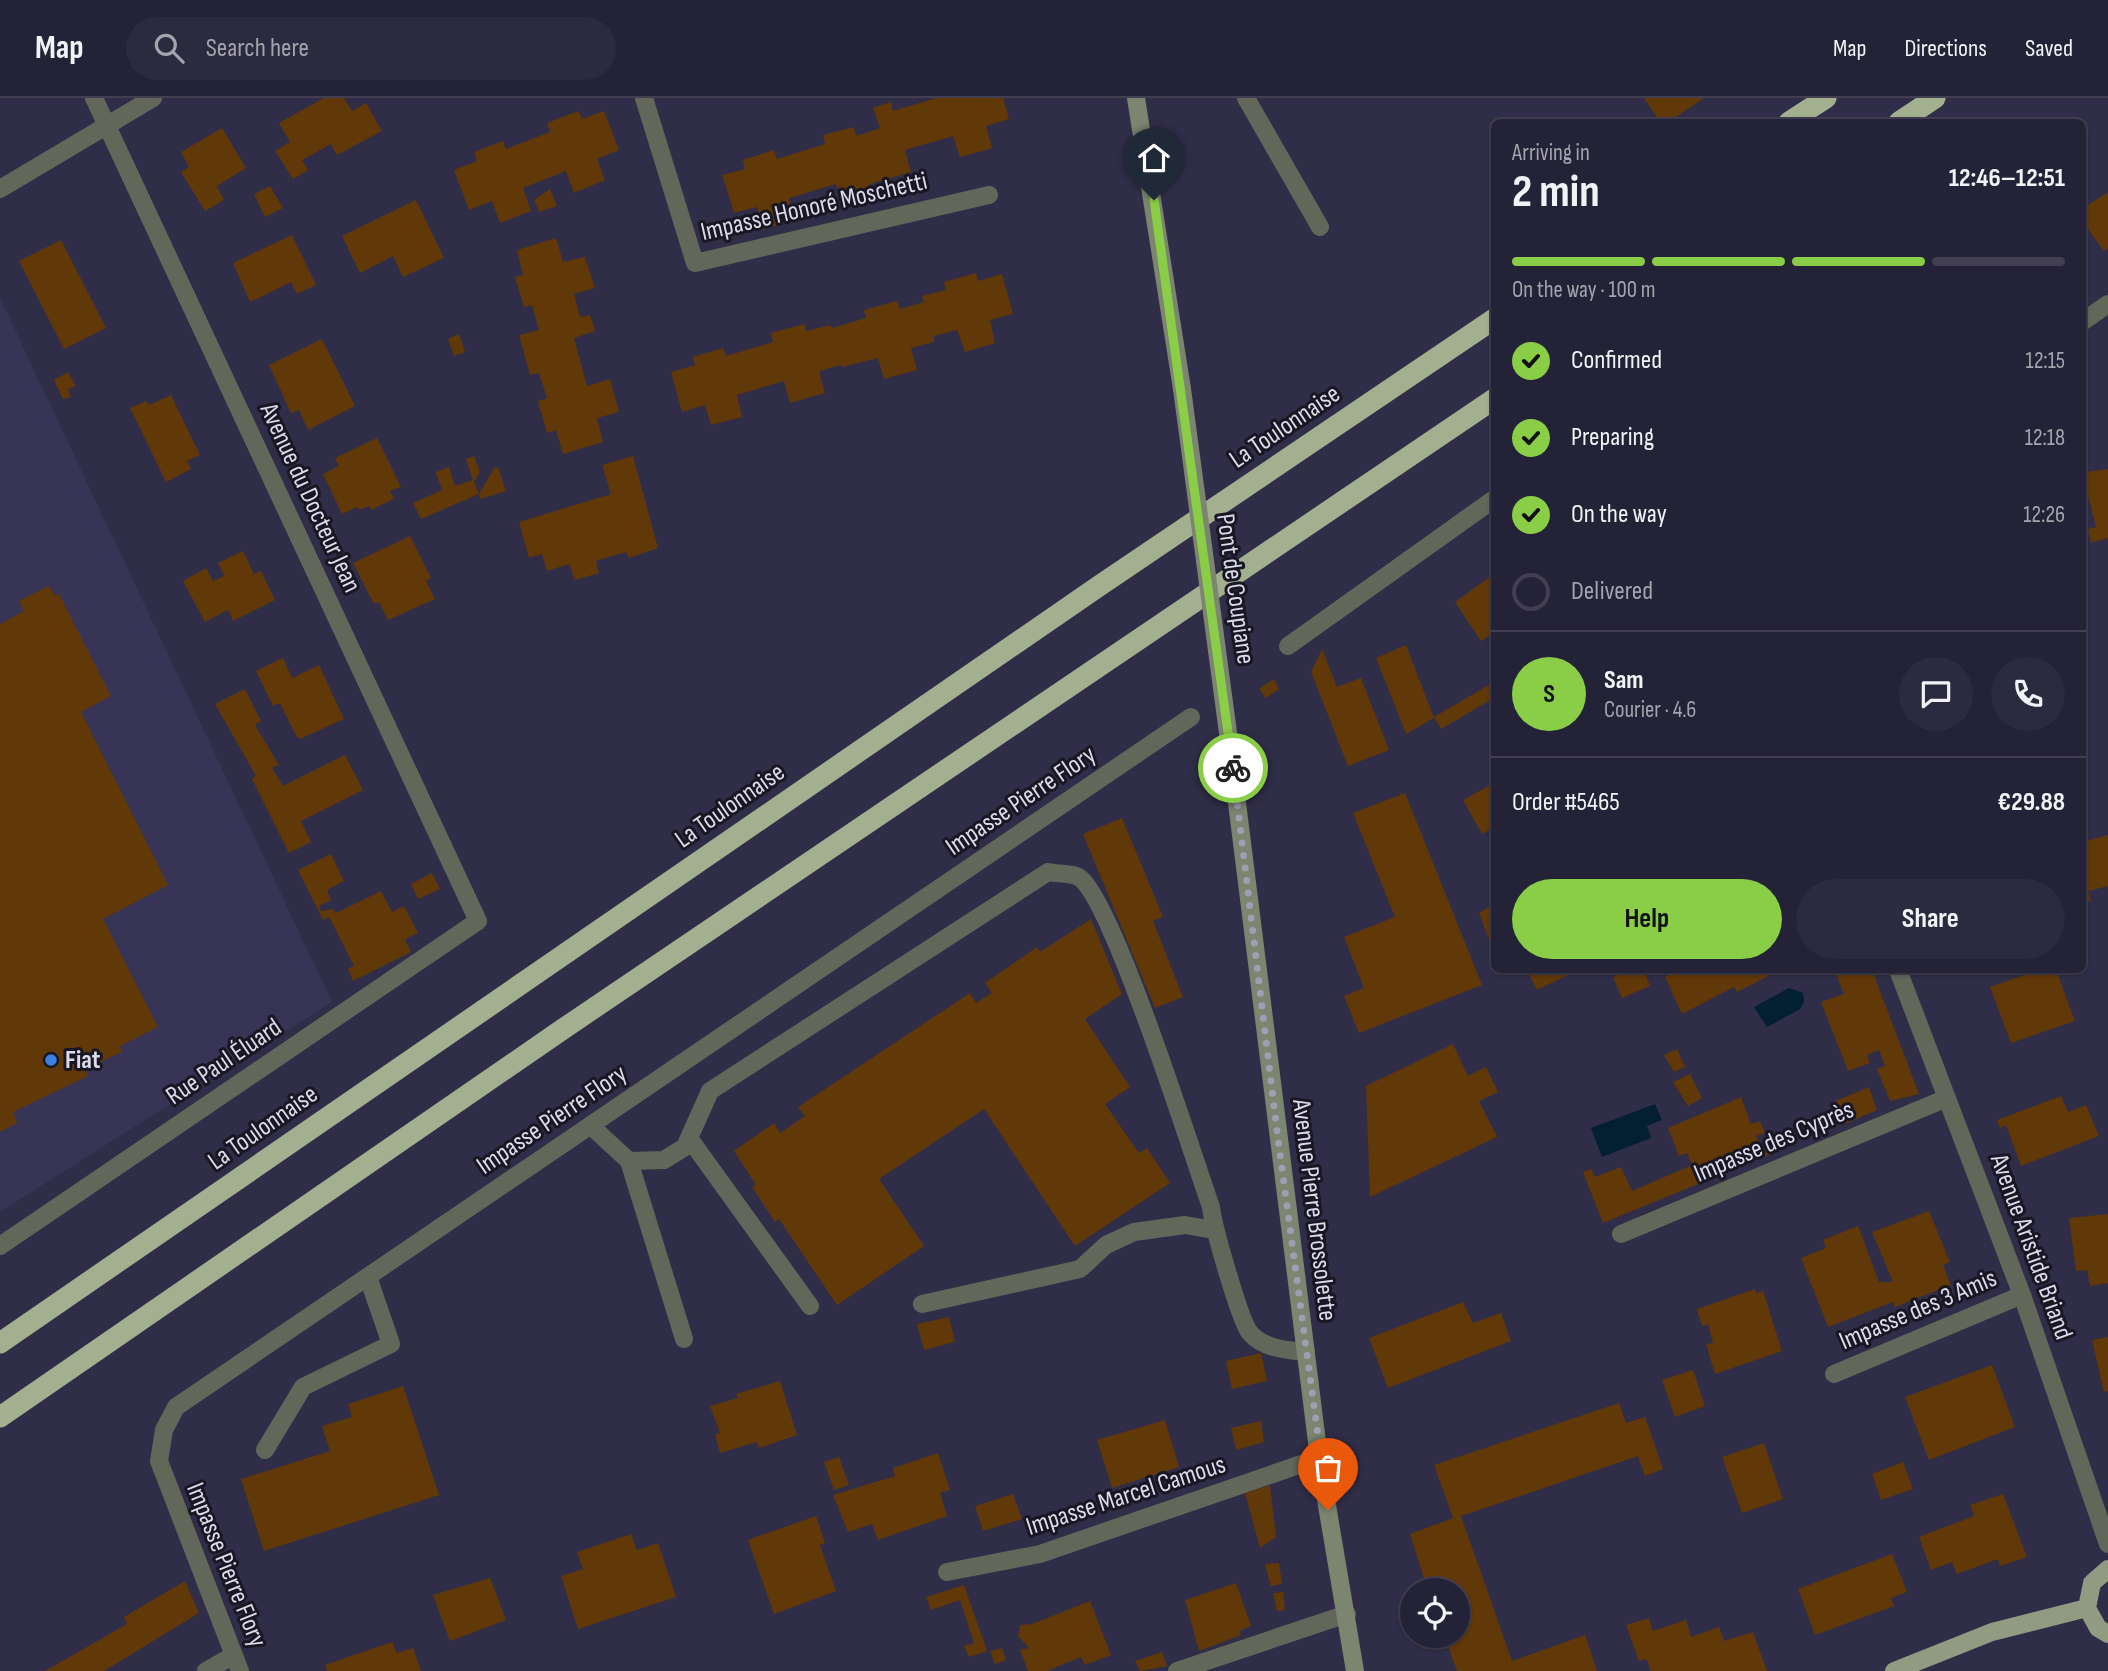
<!DOCTYPE html>
<html lang="en">
<head>
<meta charset="utf-8">
<style>
  :root { --surface:#242236; --page:#2c2a3e; --text:#f1f3f6; --muted:#a3a4ad; --line:#413f51; --accent:#8ace48 }
  body { margin:0; font-family:"Sofia Sans Condensed",sans-serif; background:var(--page); color:var(--text); height:100vh; display:flex; flex-direction:column; font-size:26px; white-space:nowrap }
  * { box-sizing:border-box; margin:0 }
  p { font-size:23px; color:var(--muted) }
  .icon { flex:none; width:38px; height:38px; fill:none; stroke:currentColor; stroke-width:2; stroke-linecap:round; stroke-linejoin:round }
  .map { position:relative; flex:1; overflow:hidden }
  .side { position:absolute; left:1491px; top:21px; width:595px; height:854px; display:flex; flex-direction:column; background:var(--surface); border-radius:10px; box-shadow:0 2px 5px #0004,0 0 0 2px var(--line) }
  .side>* { flex:none }
  .controls { position:absolute; left:1400px; top:1480px; display:grid; gap:14px }
  .controls a { display:grid; place-items:center; width:70px; height:70px; border-radius:50%; background:var(--surface); box-shadow:0 2px 5px #0004,0 0 0 2px var(--line); font-size:35px }
  .pin { position:absolute; display:grid; place-items:center; width:60px; height:60px; color:#fff; margin:-72px -30px; border-radius:50% 50% 50% 0; rotate:-45deg; box-shadow:0 0 7px #0007 }
  .pin .icon { rotate:45deg }
  .courier { position:absolute; display:grid; place-items:center; width:70px; height:70px; margin:-35px; border:5px solid #8ace48; border-radius:50%; background:#fff; color:#222; box-shadow:0 2px 9px #0007 }
  .headline em { font-style:normal; font-weight:700 }
  .headline div { display:flex; flex-direction:column-reverse }
  .headline { display:flex; align-items:center; justify-content:space-between; height:119px; padding:0 21px }
  h1 { font-size:46px; font-weight:700; line-height:52px }
  .bar { display:grid; grid-template-columns:repeat(4,1fr); gap:10px 7px; align-content:center; height:84px; padding:0 21px }
  .bar i { height:9px; border-radius:5px; background:var(--line) }
  .bar .active { background:var(--accent) }
  .bar p { grid-column:span 4 }
  .line { display:flex; align-items:center; gap:18px; padding:0 21px; border-top:2px solid var(--line) }
  .line div { flex:1 }
  .round { display:grid; place-items:center; flex:none; width:74px; height:74px; border-radius:37px; background:var(--page) }
  ol { padding:0 21px; list-style:none }
  li { display:flex; align-items:center; gap:21px; height:77px }
  li p { margin-inline-start:auto }
  li .icon { padding:7px; border-radius:50%; background:var(--accent); color:#111; stroke-width:4 }
  li:last-child { color:var(--muted) }
  li i { width:38px; height:38px; border:4px solid var(--line); border-radius:50% }
  .action { display:flex; gap:14px; margin-top:auto; padding:14px 21px }
  .action a { flex:1; height:80px; border-radius:42px; background:var(--accent); color:#111; font-size:28px; font-weight:700; line-height:80px; text-align:center }
  .action a+a { background:var(--page); color:var(--text) }
  header { display:flex; align-items:center; gap:42px; box-sizing:border-box; height:98px; padding:0 35px; background:var(--surface); border-bottom:2px solid var(--line) }
  header strong { font-size:33px }
  nav { display:flex; gap:38px; margin-inline-start:auto; font-size:24px }
  .search { width:490px; height:63px; background:var(--page); display:flex; align-items:center; gap:18px; box-sizing:border-box; padding:0 24px; border-radius:38px; color:var(--muted); font-size:26px }
  .map>svg:first-child { display:block }
</style>
</head>
<body>
<header>
<strong>Map</strong>
<div class="search"><svg class="icon" aria-label="search" viewBox="0 0 24 24"><circle cx="10" cy="10" r="6"/><path d="M15 15l6 6"/></svg>Search here</div>
<nav><a>Map</a><a>Directions</a><a>Saved</a></nav>
</header>
<div class="map">
<svg width="2108" height="1573" viewBox="0 0 2108 1573">
  <rect width="100%" height="100%" fill="#302d48"/>
  <!-- built -->
  <path fill="#383455" d="M0 200 332 904 0 1114Z"/>
  <!-- water -->
  <path fill="#031f32" d="M1789 890 1803 895 1804 904 1800 911 1767 929 1754 909Z
    M1655 1006 1662 1022 1647 1028 1651 1040 1602 1059 1591 1030Z"/>
  <!-- building -->
  <path fill="#613808" d="M324 0H344L352 13 366 5 382 33 337 57 331 46 302 62 308 72 293 81 275 53 290 44 279 25Z
    M936 0H1003L1009 21 986 28 992 50 960 59 953 38 905 52 911 74 870 86 873 99 842 107 836 86 789 100 795 122 764 131 757 109 734 115 722 77 745 71 743 62 774 52 777 61 825 46 823 37 853 29 857 38 880 30 873 10 891 4 893 13Z
    M1644 0H1704L1670 23 1658 21Z
    M578 13 582 21 604 13 619 52 597 61 605 82 574 95 566 73 523 90 531 113 500 125 492 103 469 112 454 72 477 63 474 54 503 43 506 51 550 34 547 25Z
    M222 30 246 70 217 88 224 102 205 113 181 74 189 69 181 54Z
    M270 88 283 110 265 119 254 96Z
    M550 91 557 108 539 114 534 102Z
    M2108 94V150L2104 153 2082 123V111Z
    M416 102 444 160 403 179 393 158 360 175 342 138Z
    M292 137 316 187 297 196 291 184 250 204 233 165Z
    M556 140 563 164 585 159 595 190 574 196 580 219 590 217 595 233 574 240 587 288 610 281 619 314 597 320 603 344 563 356 556 332 547 335 538 303 547 300 539 275 530 277 519 237 539 232 532 207 524 209 515 179 523 177 517 152Z
    M61 142 106 230 64 251 19 163Z
    M976 175 978 183 1002 176 1013 216 990 222 995 245 965 254 957 232 934 238V244L911 250 917 272 884 281 878 260 842 269 841 267 819 273 825 295 790 305 784 283 737 297 742 319 711 327 705 307 682 314 671 274 695 267 693 259 723 250 726 258 773 244 771 235 805 226 806 233 831 227 832 230 866 220 864 212 897 203 900 211 924 204 922 198 946 192 944 184Z
    M459 236 465 254 454 258 448 241Z
    M322 241 355 308 308 332 299 312 291 315 269 267Z
    M68 274 76 288 68 291 71 299 63 301 54 282Z
    M171 297 200 357 187 363 191 371 166 384 130 310 146 303 149 307Z
    M377 340 401 389 390 393 394 401 371 412 369 408 359 412 357 409 342 416 323 376 339 368 335 360Z
    M474 358 480 374 474 384 479 396 421 421 413 405 442 392 436 374 449 369 455 388 473 382 466 361Z
    M633 358 658 450 629 460 626 454 596 463 599 475 575 482 569 466 547 473 542 456 529 460 519 424 611 396 602 367Z
    M2085 366 2087 374 2108 371V440L2091 445 2088 431 2096 429 2087 393 2082 395V367Z
    M498 369 506 393 480 401 479 396 494 370Z
    M410 438 431 480 426 483 435 501 388 522 379 504 374 506 353 465Z
    M243 453 254 476 261 473 275 502 233 523 228 512 205 524 183 483 206 470 213 483 224 478 218 465Z
    M1494 476V534L1481 543 1455 504Z
    M49 488 55 498 59 496 111 598 81 614 168 787 103 821 158 929 120 948 122 954 85 971 88 978 13 1014 17 1025 0 1034V526L24 513 19 503Z
    M1406 547 1434 620 1406 636 1376 560Z
    M1322 551 1337 589 1361 580 1389 652 1348 668 1311 574Z
    M283 560 292 580 319 567 344 621 300 641 296 638 280 605 273 608 256 573Z
    M1274 581 1279 591 1266 600 1259 591Z
    M1494 584V600L1441 631 1434 619Z
    M245 591 261 623 255 627 279 667 272 670 283 688 345 657 363 692 301 723 311 744 289 755 252 681 256 678 215 606Z
    M1494 685V729L1482 736 1463 702Z
    M1405 695 1482 887 1359 935 1344 898 1364 890 1344 839 1395 819 1353 715Z
    M1122 720 1163 819 1153 823 1183 899 1155 910 1083 736Z
    M2108 737V788L2088 793 2091 803 2082 805V744Z
    M331 756 344 783 327 792 331 802 319 808 321 813 333 811 336 815 381 793 392 814 404 808 418 835 405 841 411 854 353 883 348 871 354 868 329 819 323 822 298 772Z
    M432 775 440 791 418 801 411 786Z
    M1494 806V842L1490 844 1479 815Z
    M1091 821 1122 896 1085 921 1130 989 1105 1006 1139 1055 1147 1050 1170 1085 1075 1148 984 1011 879 1081 924 1148 837 1207 779 1121 775 1124 752 1089 756 1087 734 1053 774 1025 780 1035 805 1018 798 1009 970 895 976 905 992 895 985 885 1037 849 1040 854Z
    M1527 872H1573L1574 874 1537 892Z
    M1628 872H1644L1650 888 1622 900 1613 879Z
    M1679 872H1780L1737 894 1734 889 1682 916 1665 879Z
    M1847 872H1872L1919 996 1890 1003 1877 971 1885 968 1879 952 1867 957 1870 965 1848 973 1821 904 1844 896 1836 876Z
    M2038 872H2056L2075 923 2011 945 1990 889Z
    M1453 946 1468 978 1486 969 1498 994 1479 1003 1497 1039 1370 1099 1366 988Z
    M1677 951 1685 969 1674 974 1664 957Z
    M1690 976 1702 1000 1688 1008 1673 984Z
    M1869 989 1877 1012 1845 1026 1836 1003Z
    M2061 998 2068 1014 2086 1007 2099 1038 2021 1068 2006 1027 2000 1030 1997 1022Z
    M1741 999 1751 1026 1760 1023 1765 1035 1756 1038 1762 1050 1771 1047 1774 1055 1765 1058 1762 1055 1718 1073 1720 1077 1603 1125 1583 1074 1591 1071 1595 1079 1621 1069 1632 1093 1692 1067 1687 1055 1679 1058 1668 1030Z
    M1929 1113 1950 1164 1943 1167 1951 1187 1895 1209 1893 1204 1828 1229 1801 1160 1826 1150 1823 1142 1858 1128 1879 1184H1893L1872 1134Z
    M2108 1116V1185L2090 1188 2087 1172 2076 1173 2069 1120Z
    M1755 1191 1756 1195 1763 1193 1782 1253 1715 1276 1706 1246 1713 1245 1708 1226 1702 1228 1697 1211Z
    M1463 1204 1473 1225 1501 1215 1511 1243 1388 1290 1369 1240Z
    M949 1219 955 1244 924 1252 917 1226Z
    M2108 1239V1293L2104 1294 2092 1242Z
    M1261 1255 1267 1283 1232 1291 1226 1263Z
    M1992 1267 2015 1329 1929 1362 1905 1299Z
    M1693 1272 1705 1308 1675 1319 1662 1282Z
    M780 1283 797 1337 759 1350 757 1344 720 1355 715 1336 720 1335 710 1308 738 1300 736 1296Z
    M403 1288 439 1397 264 1453 241 1381 330 1353 322 1328 352 1319 348 1306Z
    M1619 1305 1626 1325 1645 1319 1663 1371 1645 1378 1638 1358 1461 1418 1512 1563 1585 1537 1597 1573H1457L1444 1538H1458V1493H1428L1410 1436 1453 1420 1434 1367Z
    M1165 1322 1179 1369 1112 1390 1097 1342Z
    M1261 1323 1264 1344 1236 1352 1231 1330Z
    M1764 1345 1783 1401 1742 1415 1722 1359Z
    M938 1355 950 1392 940 1395 947 1418 878 1442 872 1426 848 1434 833 1397 895 1378 893 1370Z
    M839 1359 849 1387 834 1392 824 1364Z
    M1903 1364 1913 1391 1881 1402 1872 1376Z
    M1270 1387 1276 1439 1260 1450 1245 1395Z
    M1013 1396 1022 1421 983 1433 975 1408Z
    M2003 1396 2027 1459 2000 1468 1998 1461 1957 1476 1952 1464 1931 1472 1919 1439 1974 1418 1970 1407Z
    M816 1418 825 1445 820 1447 836 1493 774 1516 748 1442Z
    M631 1436 637 1452 658 1445 676 1499 578 1531 561 1478 583 1471 577 1454Z
    M1892 1456 1907 1494 1891 1500 1894 1508 1815 1537 1798 1491Z
    M1279 1465 1282 1486 1271 1488 1265 1466Z
    M490 1480 506 1522 450 1543 433 1497Z
    M185 1483 199 1515 104 1573H45L127 1526 124 1519Z
    M1236 1485 1251 1528 1239 1533 1241 1537 1199 1553 1185 1502Z
    M964 1487 987 1553 969 1559 964 1548 974 1545 960 1502 931 1512 926 1499Z
    M1283 1494 1285 1512 1277 1513 1273 1495Z
    M1090 1503 1111 1557 1085 1567 1081 1559 1047 1573H1028L1020 1552 1029 1550 1018 1538 1020 1527 1032 1526Z
    M1649 1520 1653 1533 1686 1522 1691 1539 1719 1529 1724 1543 1753 1534 1767 1573H1651L1646 1561 1639 1563 1626 1527Z
    M392 1544 397 1555 413 1550 421 1573H327L325 1567Z
    M1002 1550 1006 1562 995 1566 990 1553Z
    M1162 1554 1167 1568 1140 1573 1135 1563Z"/>
  <g fill="none" stroke-linecap="round" stroke-linejoin="round">
    <!-- lane -->
    <path stroke="#62675a" stroke-width="18" d="M1246 0 1320 129
      M265 1352 303 1289 391 1246 368 1179
      M947 1474 1040 1456 1319 1360
      M1177 1573 1347 1516"/>
    <!-- street -->
    <path stroke="#62675a" stroke-width="18" d="M644 0 695 165 989 97
      M0 91 153 0
      M2082 224 2108 206
      M1288 548 1494 401
      M1898 872 2022 1197 2108 1446
      M591 1028 629 1063 664 1062 685 1049 710 993 1048 774C1057 776 1073 775 1080 780 1113 804 1192 1055 1211 1109 1213 1128 1240 1223 1250 1235 1264 1251 1287 1252 1306 1254
      M689 1040 810 1208
      M629 1063 684 1241
      M1621 1136 1947 1000
      M0 1148 478 823 94 0
      M922 1206 1080 1171 1106 1147 1134 1134 1185 1127 1214 1132
      M1834 1276 2022 1197
      M206 1573 234 1557
      M240 1573 159 1363 164 1332 176 1309 1191 619"/>
    <!-- secondary -->
    <path stroke="#7c8570" stroke-width="18" d="M1136 0 1182 291
      M1231 657 1319 1360 1355 1573"/>
    <!-- primary -->
    <path stroke="#919b81" stroke-width="18" d="M2108 1471 2092 1485 2087 1510 2098 1530 2108 1536
      M1894 1573 1992 1534 2087 1510"/>
    <!-- highway -->
    <path stroke="#a3b090" stroke-width="21" d="M1789 24 1826 0
      M1899 24 1935 0
      M0 1245 1099 488 1494 221
      M0 1319 563 931 1494 301"/>
    <!-- secondary-bridge -->
    <path stroke="#7c8570" stroke-width="18" d="M1182 291 1231 657"/>
  </g>
  <g fill="none" stroke-linecap="round" stroke-linejoin="round">
    <!-- done -->
    <path stroke="#a09eb3" stroke-width="7" stroke-dasharray="0 12.6" d="M1233 670 1278 1041 1328 1412"/>
    <!-- route -->
    <path stroke="#8ace48" stroke-width="9" d="M1154 102 1233 670"/>
  </g>
  <!-- markers -->
  <circle fill="#3f7fe0" stroke="#181723" stroke-width="2.5" cx="51" cy="962" r="7"/>
  <g text-anchor="middle" dominant-baseline="central" stroke-width="6" stroke-linejoin="round" paint-order="stroke">
    <!-- street labels -->
    <g font-size="26" fill="#dcdbec" stroke="#181723">
      <text transform="translate(814 109) rotate(-13)">Impasse Honoré Moschetti</text>
      <text transform="translate(1285 329) rotate(-34)">La Toulonnaise</text>
      <text transform="translate(310 400) rotate(65)">Avenue du Docteur Jean</text>
      <text transform="translate(1235 491) rotate(82)">Pont de Coupiane</text>
      <text transform="translate(1021 703) rotate(-34)">Impasse Pierre Flory</text>
      <text transform="translate(730 708) rotate(-35)">La Toulonnaise</text>
      <text transform="translate(224 964) rotate(-34)">Rue Paul Éluard</text>
      <text transform="translate(552 1022) rotate(-34)">Impasse Pierre Flory</text>
      <text transform="translate(263 1030) rotate(-35)">La Toulonnaise</text>
      <text transform="translate(1774 1044) rotate(-23)">Impasse des Cyprès</text>
      <text transform="translate(1314 1112) rotate(83)">Avenue Pierre Brossolette</text>
      <text transform="translate(2031 1149) rotate(70)">Avenue Aristide Briand</text>
      <text transform="translate(1918 1212) rotate(-23)">Impasse des 3 Amis</text>
      <text transform="translate(1126 1398) rotate(-18)">Impasse Marcel Camous</text>
      <text transform="translate(226 1467) rotate(68)">Impasse Pierre Flory</text>
    </g>
    <!-- poi labels -->
    <g font-size="26" font-weight="bold" fill="#dcdbec" stroke="#181723" text-anchor="start">
      <text x="65" y="962">Fiat</text>
    </g>
  </g>
</svg>
<div class="controls">
<a><svg class="icon" aria-label="locate" viewBox="0 0 24 24"><circle cx="12" cy="12" r="6"/><path d="M12 2v4M12 18v4M2 12h4M18 12h4"/></svg></a>
</div>
<div class="pin" style="left:1328px;top:1412px;background:#ea580c"><svg class="icon" aria-label="bag" viewBox="0 0 24 24"><path d="M5 8h14l-1 12H6zM9 8a3 3 0 0 1 6 0"/></svg></div>
<div class="pin" style="left:1154px;top:102px;background:#1f2937"><svg class="icon" aria-label="home" viewBox="0 0 24 24"><path d="M3 11l9-7 9 7M6 9v11h12V9"/></svg></div>
<div class="courier" style="left:1233px;top:670px"><svg class="icon" aria-label="bike" viewBox="0 0 24 24"><circle cx="6" cy="16" r="4"/><circle cx="18" cy="16" r="4"/><path d="M6 16l4-8h5l3 8M10 8l3 8H6M13 5h3"/></svg></div>
<section class="side">
<div class="headline"><div><h1>2 min</h1><p>Arriving in</p></div><em>12:46–12:51</em></div>
<div class="bar"><i class="active"></i><i class="active"></i><i class="active"></i><i></i><p>On the way · 100 m</p></div>
<ol>
<li><svg class="icon" aria-label="check" viewBox="0 0 24 24"><path d="M5 12l5 5 9-10"/></svg>Confirmed<p>12:15</p></li>
<li><svg class="icon" aria-label="check" viewBox="0 0 24 24"><path d="M5 12l5 5 9-10"/></svg>Preparing<p>12:18</p></li>
<li><svg class="icon" aria-label="check" viewBox="0 0 24 24"><path d="M5 12l5 5 9-10"/></svg>On the way<p>12:26</p></li>
<li><i></i>Delivered</li>
</ol>
<div class="line" style="height:126px"><b class="round" style="background:var(--accent);color:#111">S</b><div><b>Sam</b><p>Courier · 4.6</p></div><a class="round"><svg class="icon" aria-label="chat" viewBox="0 0 24 24"><path d="M4 5h16v11H9l-5 4z"/></svg></a><a class="round"><svg class="icon" aria-label="phone" viewBox="0 0 24 24"><path d="M5 4h4l2 5-3 2q2 4 5 5l2-3 5 2v4C11 20 4 13 5 4z"/></svg></a></div>
<div class="line" style="height:91px"><div>Order #5465</div><b>€29.88</b></div>
<div class="action"><a>Help</a><a>Share</a></div>
</section>
</div>
</body>
</html>
